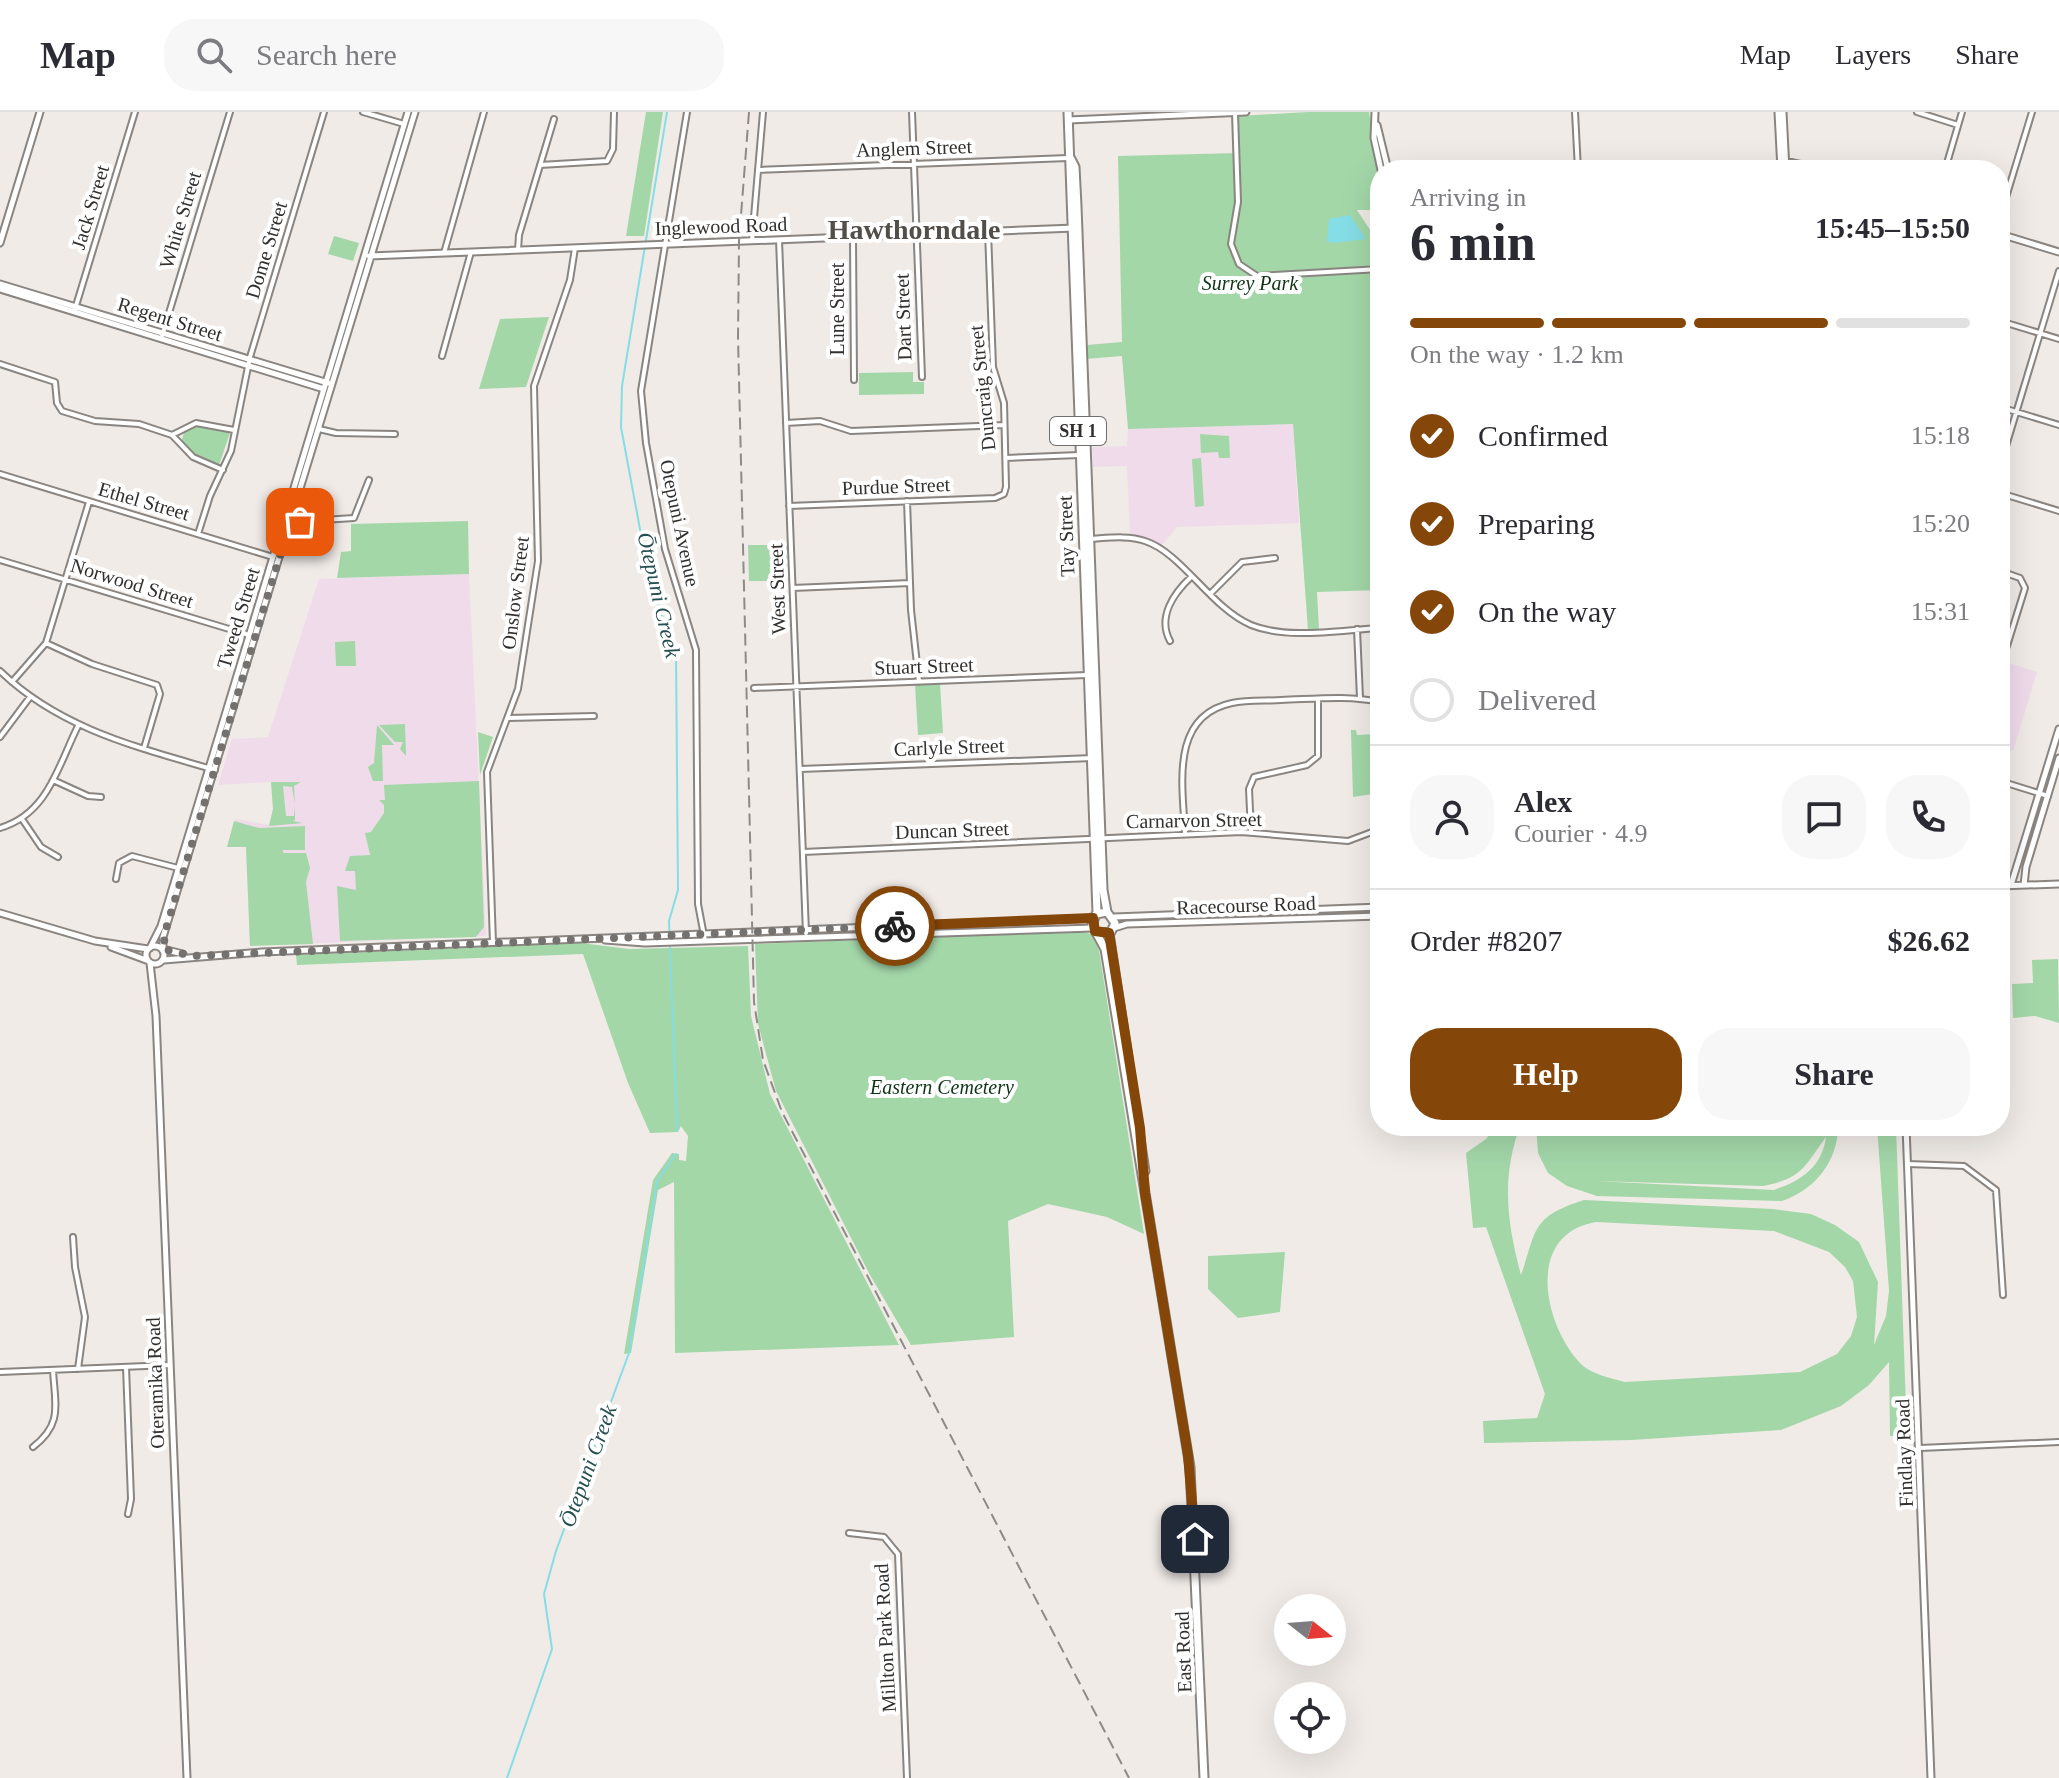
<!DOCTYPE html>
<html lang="en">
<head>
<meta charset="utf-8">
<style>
  :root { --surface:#fff; --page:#f7f7f7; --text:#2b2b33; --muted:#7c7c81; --line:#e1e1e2; --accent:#854609 }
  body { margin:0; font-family:Georgia,serif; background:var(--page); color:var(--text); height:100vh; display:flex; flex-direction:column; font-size:30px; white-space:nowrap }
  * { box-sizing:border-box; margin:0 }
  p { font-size:26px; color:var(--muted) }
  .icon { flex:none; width:44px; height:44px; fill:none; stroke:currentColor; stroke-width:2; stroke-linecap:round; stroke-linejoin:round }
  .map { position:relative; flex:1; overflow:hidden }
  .side { position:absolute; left:1370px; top:48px; width:640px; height:976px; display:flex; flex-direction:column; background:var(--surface); border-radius:32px; box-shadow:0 8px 32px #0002 }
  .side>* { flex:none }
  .needle { width:52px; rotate:107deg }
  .buttons { position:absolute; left:1274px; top:1482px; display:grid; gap:16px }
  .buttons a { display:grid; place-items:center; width:72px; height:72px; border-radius:50%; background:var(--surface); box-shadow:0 8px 32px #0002; font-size:40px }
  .pin { position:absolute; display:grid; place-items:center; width:68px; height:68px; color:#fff; margin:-34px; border-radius:16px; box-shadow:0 4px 12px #0006 }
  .courier { position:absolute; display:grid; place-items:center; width:80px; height:80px; margin:-40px; border:6px solid #854609; border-radius:50%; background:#fff; color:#222; box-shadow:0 2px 10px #0007 }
  .summary em { font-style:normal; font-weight:700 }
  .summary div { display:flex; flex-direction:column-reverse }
  .summary { display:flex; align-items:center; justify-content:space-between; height:136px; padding:0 40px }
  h1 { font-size:52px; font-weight:700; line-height:60px }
  .bar { display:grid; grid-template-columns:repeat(4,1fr); gap:12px 8px; align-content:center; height:96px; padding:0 40px }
  .bar i { height:10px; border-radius:6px; background:var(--line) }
  .bar .current { background:var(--accent) }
  .bar p { grid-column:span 4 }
  .line { display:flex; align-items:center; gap:20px; padding:0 40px; border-top:2px solid var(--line) }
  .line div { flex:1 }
  .round { display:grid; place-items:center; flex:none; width:84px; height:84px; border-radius:32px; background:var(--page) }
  ol { padding:0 40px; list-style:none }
  li { display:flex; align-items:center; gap:24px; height:88px }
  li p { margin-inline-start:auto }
  li .icon { padding:8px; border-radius:50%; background:var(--accent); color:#fff; stroke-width:4 }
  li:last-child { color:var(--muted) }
  li i { width:44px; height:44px; border:4px solid var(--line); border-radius:50% }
  .button { display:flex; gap:16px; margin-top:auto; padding:16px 40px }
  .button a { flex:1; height:92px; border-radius:32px; background:var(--accent); color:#fff; font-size:32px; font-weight:700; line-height:92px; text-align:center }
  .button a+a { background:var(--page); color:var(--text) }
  header { display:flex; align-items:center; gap:48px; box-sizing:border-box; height:112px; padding:0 40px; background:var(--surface); border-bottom:2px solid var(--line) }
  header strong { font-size:38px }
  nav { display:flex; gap:44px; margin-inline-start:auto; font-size:28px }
  .search { width:560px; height:72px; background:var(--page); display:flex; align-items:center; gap:20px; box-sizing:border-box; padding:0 28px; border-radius:32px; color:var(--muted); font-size:30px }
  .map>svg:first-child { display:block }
</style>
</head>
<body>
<header>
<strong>Map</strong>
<div class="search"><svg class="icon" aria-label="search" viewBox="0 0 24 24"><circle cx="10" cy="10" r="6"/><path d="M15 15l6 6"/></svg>Search here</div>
<nav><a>Map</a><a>Layers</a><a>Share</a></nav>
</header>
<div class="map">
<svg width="2059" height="1666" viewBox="0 0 2059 1666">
  <rect width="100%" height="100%" fill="#f0ebe7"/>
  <!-- education -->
  <path fill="#f0dbea" d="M1293 312 1299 411 1177 415 1162 433 1130 421 1127 354 1093 355 1092 335 1127 334 1128 317Z
    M469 462 486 824 250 834 246 735H227L235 707 269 713 273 697 271 670 218 673 232 627 268 625 319 467Z
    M2000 548 2037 560 2013 639 2000 636Z"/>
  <!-- green -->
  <path fill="#a3d7a8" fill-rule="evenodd" d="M646 0H663L644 124H626Z
    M1308 0H1369L1380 69V98H1357L1380 133V478L1317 480 1319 517 1308 518 1293 312 1128 317 1122 244 1086 247 1087 233 1122 230 1118 44 1239 41V4Z
    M334 124 359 131 353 149 328 142Z
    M549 205 526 275 479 277 500 207Z
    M913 260V270H924V282L859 283V261Z
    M198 313 230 321 219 353 195 343 181 330 185 318Z
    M1200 322 1229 324 1230 346H1219L1218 340 1201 341Z
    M1201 346 1204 394 1195 395 1192 347Z
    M468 409 469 462 337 466 341 440 351 439V412Z
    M748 433H787V469H749Z
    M355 529 356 554H336L335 530Z
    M940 571 943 621 918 623 915 573Z
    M1376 595 1380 632 1374 633 1375 656 1380 659 1375 665 1379 681 1353 685 1351 618H1356L1357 623 1375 622Z
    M405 612 406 644 400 637 403 630H395L379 613Z
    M377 613 394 633H382L383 669H373L368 655 374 651Z
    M478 620 493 625 480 663Z
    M479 669 484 815 476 825 340 829 337 774 356 778 355 759H345L350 744 370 743 365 721 371 720 384 701V693L379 688H385L384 673Z
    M271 670H301L294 674 295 692 292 675 283 674 286 704H294L295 694V708L293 709 303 711 269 714 273 697Z
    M234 709 259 716 305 714V738H283V741H306L310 756 306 770 313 832 250 834 246 735H227Z
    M1078 819 1091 822 1098 832 1144 1122 1107 1105 1048 1092 1008 1109 1014 1225 911 1233 870 1163 776 979 758 912 755 832Z
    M581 831 629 837 748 834 751 904 770 982 899 1233 675 1241 674 1070 658 1078 631 1241 624 1242 653 1068 672 1041 679 1042V1048L686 1049 688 1024 681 1014 678 1020 650 1021 628 971 583 842 297 853 296 843Z
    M2058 847 2059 911 2035 904 2013 906 2012 872 2033 871 2032 848Z
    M1495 1014H1520C1501 1066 1507 1110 1521 1163 1537 1117 1531 1105 1584 1088L1773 1097 1811 1102 1835 1113 1859 1130 1878 1170 1874 1233 1886 1204 1889 1179 1877 1014H1896L1907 1324H1890L1889 1250 1869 1273 1841 1294 1781 1318 1632 1328 1484 1331 1483 1309 1537 1306 1545 1282 1486 1115 1473 1116 1466 1041 1486 1027ZM1596 1110 1774 1119 1829 1140 1845 1155 1853 1169 1857 1205 1851 1224 1837 1242 1800 1260 1625 1270C1611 1266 1590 1262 1580 1251 1543 1211 1525 1122 1596 1110Z
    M1536 1014H1838C1838 1049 1815 1078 1782 1089L1597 1084 1567 1074 1548 1061 1538 1041ZM1826 1025C1822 1055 1801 1069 1774 1078L1596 1069 1763 1074C1803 1066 1804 1055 1826 1025Z
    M1285 1140 1280 1200 1238 1206 1208 1177V1144Z"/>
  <!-- water -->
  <path fill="#85dde5" d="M1350 103 1366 127 1334 131 1327 129 1329 107Z"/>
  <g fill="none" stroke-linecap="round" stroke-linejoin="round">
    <!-- stream -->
    <path stroke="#85dde5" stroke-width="2" d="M667 0 622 274 621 315 640 417 661 501 676 539 678 778 669 809 677 1019
      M507 1666 552 1537 544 1482 556 1439 629 1241 657 1070 676 1042"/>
    <defs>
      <path id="street" d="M363 0 404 12
        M687 0 641 279 646 331 665 437 696 538 698 792 705 829
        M912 0 922 265
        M1575 0 1578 58
        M1917 0 1958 13
        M1235 1 1238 90 1231 132 1239 152 1257 164 1380 157
        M540 53 607 49 613 37 614 0
        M1457 53 1466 58
        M758 58 1068 46
        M1710 58 1715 55
        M1945 58 1962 0
        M2000 105 2032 0
        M853 125 854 268
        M779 128 806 821
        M752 129 763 0
        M518 138 519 123 554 7
        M444 141 484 0
        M75 197 135 0
        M2000 209 2059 227
        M162 224 230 0
        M442 244 471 140
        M0 252 55 270 57 291 62 299 95 309 139 312 172 323 193 345 223 358
        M2000 295 2059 313
        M786 311 820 309 851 319 1004 313
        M319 317 336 321 395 322
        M172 323 196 311 234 318
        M1006 346 1079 343
        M2000 354 2059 159
        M0 362 273 445
        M2000 381 2059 399
        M907 389 911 498 919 570
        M789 394 995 386 1004 382 1006 375 1004 291 993 255 988 119
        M291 410 354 406 369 368
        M198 422 210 384 231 339 250 245 324 0
        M1090 427C1108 426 1128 423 1145 429 1182 441 1211 496 1251 513 1288 528 1340 518 1380 516
        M0 448 249 523
        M2000 459 2020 466 2025 476 2007 534 2000 542
        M793 476 910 471
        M1210 482 1242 450 1275 446
        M1357 517 1360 586
        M1170 529C1157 505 1174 481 1191 465
        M46 531 92 552 157 573 160 582 144 636
        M0 559C60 617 137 635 215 658
        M12 570 46 531 89 390
        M754 576 1087 563
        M508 606 594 604
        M0 625 30 585
        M800 657 1093 646
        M53 668 88 684 101 685
        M2000 669 2048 684
        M22 707 41 735 58 745
        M0 716C48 702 58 654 78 614
        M1251 720 1249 677 1254 665 1307 653 1318 644V587
        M1185 722C1183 675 1169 604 1232 591 1247 588 1265 589 1281 588 1314 587 1348 583 1380 590
        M803 740 1241 720 1348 729 1380 717
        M116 767 119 751 132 744 178 756
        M493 831 487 660 518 577 538 449 534 274 570 168 575 136
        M1908 1052 1964 1054 1996 1078 2003 1183
        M73 1125 75 1155 85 1205 78 1257
        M126 1255 131 1387 128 1402
        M0 1260 170 1253
        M33 1335C63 1312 55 1293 53 1258
        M1920 1336 2059 1330
        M849 1421 884 1425 898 1442 907 1666"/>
      <path id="secondary" d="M1375 0 1374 26 1381 58
        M1778 0 1781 58
        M1783 0 1786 58
        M1069 8 1246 0
        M1377 13 1388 58
        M1784 49 1826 58
        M2000 122 2059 140
        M0 131 40 0
        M369 144 1075 116
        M0 172 328 271
        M0 177 324 277
        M2011 773 2059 617
        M2024 773 2026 755 2059 646
        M2000 774 2059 772
        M0 801 95 829 148 837
        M1114 805 1380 795
        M1114 816 1127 812 1380 804
        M605 828 645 831 1093 816
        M146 843a9 9 0 1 1 18 0a9 9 0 1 1-18 0Z
        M111 835 146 848
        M150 836 161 814 408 0
        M183 842 163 837V825L415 0
        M164 848 262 840 1093 806
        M150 851 156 904 187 1666
        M1906 1014 1931 1666"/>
      <path id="highway" d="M1068 0 1097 801
        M1071 47 1075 55 1077 94 1103 778 1107 800 1115 811 1111 820 1099 821
        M1107 800 1096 802 1092 813 1105 837 1190 1355 1204 1666
        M1109 821 1145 1059"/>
    </defs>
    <!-- street casing -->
    <use href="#street" stroke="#8a8581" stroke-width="8"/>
    <!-- secondary casing -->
    <use href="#secondary" stroke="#8a8581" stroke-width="9"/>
    <!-- highway casing -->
    <use href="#highway" stroke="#8a8581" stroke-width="11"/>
    <!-- street -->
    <use href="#street" stroke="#fff" stroke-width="4"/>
    <!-- secondary -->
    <use href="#secondary" stroke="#fff" stroke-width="5"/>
    <!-- highway -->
    <use href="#highway" stroke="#fff" stroke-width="7"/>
    <!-- rail -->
    <path stroke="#8d8a87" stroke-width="2" stroke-dasharray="12 6" stroke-linecap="butt" d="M749 0 739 129 738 226 754 890 763 948 782 1000 1129 1666"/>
  </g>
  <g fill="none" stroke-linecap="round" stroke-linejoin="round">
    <!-- done -->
    <path stroke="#74716f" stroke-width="8" stroke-dasharray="0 14.4" d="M300 410H291L286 424 166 817 163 837 192 844 895 814"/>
    <!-- route -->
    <path stroke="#854609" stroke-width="10" d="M895 814 1093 806 1095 819 1109 821 1140 1016 1145 1081 1188 1343 1195 1427"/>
  </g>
  <g text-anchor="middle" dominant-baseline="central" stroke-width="8" stroke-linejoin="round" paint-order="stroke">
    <!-- shield labels -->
    <rect fill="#fff" stroke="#706e6d" stroke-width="2" x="1050" y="305" width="56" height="28" rx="6"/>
    <g font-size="18" font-weight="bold" fill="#32302e">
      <text x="1078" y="319">SH 1</text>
    </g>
    <!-- street labels -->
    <g font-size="20" fill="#32302e" stroke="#fff">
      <text transform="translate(914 36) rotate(-2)">Anglem Street</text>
      <text transform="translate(90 95) rotate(-73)">Jack Street</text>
      <text transform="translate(180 108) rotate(-73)">White Street</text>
      <text transform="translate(721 114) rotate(-2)">Inglewood Road</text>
      <text transform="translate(266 138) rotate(-73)">Dome Street</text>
      <text transform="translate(837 197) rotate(-90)">Lune Street</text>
      <text transform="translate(903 205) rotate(-92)">Dart Street</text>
      <text transform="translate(170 207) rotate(17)">Regent Street</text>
      <text transform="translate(982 276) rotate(-96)">Duncraig Street</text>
      <text transform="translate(896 374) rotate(-2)">Purdue Street</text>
      <text transform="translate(144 389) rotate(16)">Ethel Street</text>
      <text transform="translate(680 411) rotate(78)">Otepuni Avenue</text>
      <text transform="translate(1066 424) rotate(-92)">Tay Street</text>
      <text transform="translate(132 471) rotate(17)">Norwood Street</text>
      <text transform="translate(777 477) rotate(-92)">West Street</text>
      <text transform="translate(515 481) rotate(-83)">Onslow Street</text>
      <text transform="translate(238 506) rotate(-73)">Tweed Street</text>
      <text transform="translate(924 554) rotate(-2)">Stuart Street</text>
      <text transform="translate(949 635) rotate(-2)">Carlyle Street</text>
      <text transform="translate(1194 708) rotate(-1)">Carnarvon Street</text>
      <text transform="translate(952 718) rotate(-2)">Duncan Street</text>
      <text transform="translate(1246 793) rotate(-2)">Racecourse Road</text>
      <text transform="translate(155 1271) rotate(-92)">Oteramika Road</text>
      <text transform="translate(1904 1341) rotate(-92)">Findlay Road</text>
      <text transform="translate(885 1526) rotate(-93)">Millton Park Road</text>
      <text transform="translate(1183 1540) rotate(-92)">East Road</text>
    </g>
    <!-- park labels -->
    <g font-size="20" font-style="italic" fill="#0e3415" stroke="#fff">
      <text x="1250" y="171">Surrey Park</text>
      <text x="942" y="975">Eastern Cemetery</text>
    </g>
    <!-- water labels -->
    <g font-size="22" font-style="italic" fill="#264f52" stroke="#fff">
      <text transform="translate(659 483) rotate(77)">Ōtepuni Creek</text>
      <text transform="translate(588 1354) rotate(-70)">Ōtepuni Creek</text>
    </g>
    <!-- district labels -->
    <g font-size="28" font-weight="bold" fill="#524e4a" stroke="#fff">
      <text x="914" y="117">Hawthorndale</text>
    </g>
  </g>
</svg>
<div class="buttons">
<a><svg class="needle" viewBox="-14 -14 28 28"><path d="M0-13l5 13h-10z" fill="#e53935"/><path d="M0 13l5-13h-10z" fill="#7c7c81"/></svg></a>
<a><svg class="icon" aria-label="locate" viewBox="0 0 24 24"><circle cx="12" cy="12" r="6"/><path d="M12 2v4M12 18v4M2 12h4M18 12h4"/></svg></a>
</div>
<div class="pin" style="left:300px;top:410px;background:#ea580c"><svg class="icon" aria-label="bag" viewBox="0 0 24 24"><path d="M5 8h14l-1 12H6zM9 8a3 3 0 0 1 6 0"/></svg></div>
<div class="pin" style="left:1195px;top:1427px;background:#1f2937"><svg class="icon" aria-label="home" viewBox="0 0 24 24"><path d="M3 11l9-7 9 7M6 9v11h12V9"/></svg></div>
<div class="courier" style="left:895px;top:814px"><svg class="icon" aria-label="bike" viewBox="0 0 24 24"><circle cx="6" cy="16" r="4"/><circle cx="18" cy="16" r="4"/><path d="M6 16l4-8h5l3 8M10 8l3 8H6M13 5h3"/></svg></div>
<section class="side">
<div class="summary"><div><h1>6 min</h1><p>Arriving in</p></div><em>15:45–15:50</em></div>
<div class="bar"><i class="current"></i><i class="current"></i><i class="current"></i><i></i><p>On the way · 1.2 km</p></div>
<ol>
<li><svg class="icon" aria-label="check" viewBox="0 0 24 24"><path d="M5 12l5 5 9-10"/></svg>Confirmed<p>15:18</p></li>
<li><svg class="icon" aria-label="check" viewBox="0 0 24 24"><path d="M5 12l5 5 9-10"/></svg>Preparing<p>15:20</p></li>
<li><svg class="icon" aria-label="check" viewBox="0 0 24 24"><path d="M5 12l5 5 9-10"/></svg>On the way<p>15:31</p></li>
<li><i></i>Delivered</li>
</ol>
<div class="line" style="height:144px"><a class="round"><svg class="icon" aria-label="person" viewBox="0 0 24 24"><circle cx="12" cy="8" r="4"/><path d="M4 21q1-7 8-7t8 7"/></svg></a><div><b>Alex</b><p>Courier · 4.9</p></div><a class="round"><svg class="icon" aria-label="chat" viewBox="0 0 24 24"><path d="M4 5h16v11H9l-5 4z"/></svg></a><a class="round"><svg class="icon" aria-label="phone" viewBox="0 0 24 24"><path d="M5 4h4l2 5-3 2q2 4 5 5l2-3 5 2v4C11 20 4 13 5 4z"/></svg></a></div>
<div class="line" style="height:104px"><div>Order #8207</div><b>$26.62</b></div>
<div class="button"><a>Help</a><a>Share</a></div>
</section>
</div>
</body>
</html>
